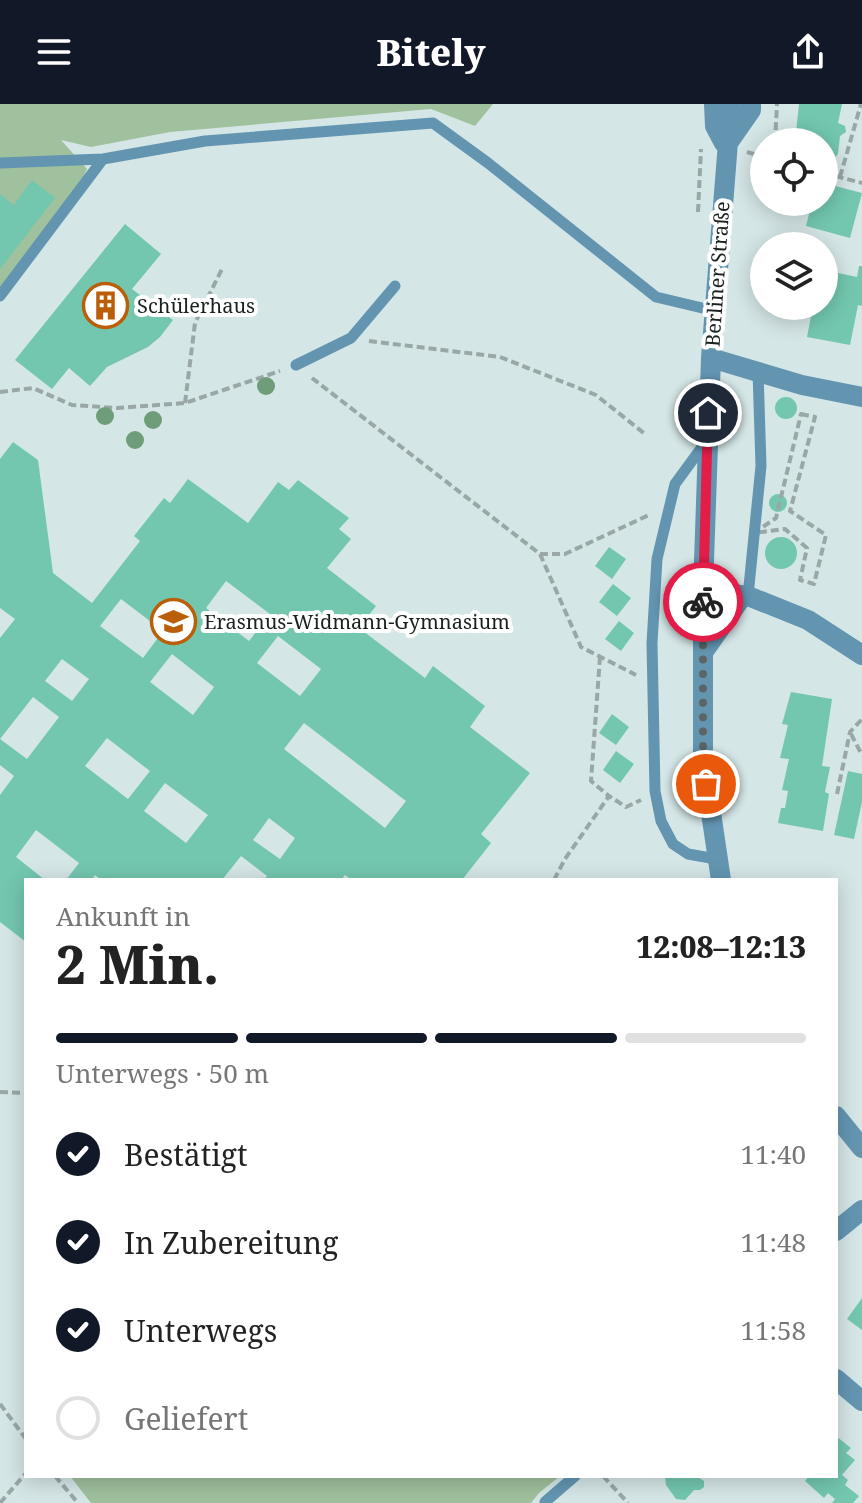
<!DOCTYPE html>
<html lang="de">
<head>
<meta charset="utf-8">
<style>
  :root { --surface:#fff; --page:#f2f2f2; --text:#222; --muted:#767676; --line:#e0e0e0; --accent:#111827 }
  body { margin:0; font-family:"Noto Serif",serif; background:var(--page); color:var(--text); height:100vh; display:flex; flex-direction:column; font-size:30px; white-space:nowrap }
  * { box-sizing:border-box; margin:0 }
  p { font-size:26px; color:var(--muted) }
  .icon { flex:none; width:44px; height:44px; fill:none; stroke:currentColor; stroke-width:2; stroke-linecap:round; stroke-linejoin:round }
  .map { position:relative; flex:1; overflow:hidden }
  .details { position:absolute; left:24px; top:774px; width:814px; height:600px; display:flex; flex-direction:column; background:var(--surface); border-radius:0px; box-shadow:0 4px 20px #0003 }
  .details>* { flex:none }
  .tools { position:absolute; left:750px; top:24px; display:grid; gap:16px }
  .tools a { display:grid; place-items:center; width:88px; height:88px; border-radius:50%; background:var(--surface); box-shadow:0 4px 20px #0003; font-size:40px }
  .pin { position:absolute; display:grid; place-items:center; width:68px; height:68px; color:#fff; margin:-34px; border:4px solid #fff; border-radius:50%; box-shadow:0 2px 8px #0007 }
  .courier { position:absolute; display:grid; place-items:center; width:80px; height:80px; margin:-40px; border:6px solid #e11d48; border-radius:50%; background:#fff; color:#222; box-shadow:0 2px 10px #0007 }
  .summary em { font-style:normal; font-weight:800 }
  .summary div { display:flex; flex-direction:column-reverse }
  .summary { display:flex; align-items:center; justify-content:space-between; height:136px; padding:0 32px }
  h1 { font-size:52px; font-weight:800; line-height:60px }
  .bar { display:grid; grid-template-columns:repeat(4,1fr); gap:12px 8px; align-content:center; height:96px; padding:0 32px }
  .bar i { height:10px; border-radius:6px; background:var(--line) }
  .bar .current { background:var(--accent) }
  .bar p { grid-column:span 4 }
  ol { padding:0 32px; list-style:none }
  li { display:flex; align-items:center; gap:24px; height:88px }
  li p { margin-inline-start:auto }
  li .icon { padding:8px; border-radius:50%; background:var(--accent); color:#fff; stroke-width:4 }
  li:last-child { color:var(--muted) }
  li i { width:44px; height:44px; border:4px solid var(--line); border-radius:50% }
  header { display:flex; justify-content:space-between; align-items:center; height:104px; padding:0 32px; background:var(--accent); color:#fff; font-size:36px; font-weight:800 }
  .map>svg:first-child { display:block }
</style>
</head>
<body>
<header><svg class="icon" aria-label="menu" viewBox="0 0 24 24"><path d="M4 6h16M4 12h16M4 18h16"/></svg>Bitely<svg class="icon" aria-label="share" viewBox="0 0 24 24"><path d="M12 15V3M7 8l5-5 5 5M5 13v7h14v-7"/></svg></header>
<div class="map">
<svg width="862" height="1399" viewBox="0 0 862 1399">
  <rect width="100%" height="100%" fill="#d5e6e7"/>
  <!-- green -->
  <path fill="#9fc19d" d="M0 0H493L475 22 431 5 170 28 91 43 61 36 87 65 77 86 0 187Z
    M70 1372H560L539 1389 531 1399H91Z"/>
  <!-- building -->
  <path fill="#73c7af" fill-rule="evenodd" d="M799 0H842L838 19 845 22 846 28 840 32 838 50 834 54 824 53V38H795Z
    M32 76 55 94 0 165V90L14 101Z
    M824 79 862 89 850 134 806 122 812 98H824Z
    M125 120 161 150 132 185 173 216 160 233 148 243 107 263 90 282 69 264 52 285 15 256Z
    M859 162H862V202L858 201 850 241 807 233 813 202H824V166L857 173Z
    M775 304a11 11 0 1 1 22 0a11 11 0 1 1-22 0Z
    M13 338 38 356 53 469 92 499 140 437 134 432 164 394 170 399 188 375 248 419 278 378 289 386 298 376 349 414 339 425 351 435 327 464 376 502 359 524 425 574 433 562 485 602 470 623 530 669 481 730 491 739 462 776H352L345 771 341 776H264L267 772 241 752 222 776H101L95 771 92 776H66L79 759 36 726 16 753 45 776H26V838L0 818V691L14 672 0 661V534L15 515 0 504V355ZM226 477 270 510 249 537 206 504ZM121 495 163 527 143 554 100 522ZM278 532 321 565 300 592 257 559ZM172 550 214 583 193 611 150 578ZM62 555 89 575 72 597 45 577ZM33 593 59 613 27 655 0 635ZM304 619 406 697 385 724 284 645ZM107 634 150 667 128 695 85 662ZM165 679 208 711 186 739 144 707ZM269 714 295 734 280 755 253 736Z
    M769 399a9 9 0 1 1 18 0a9 9 0 1 1-18 0Z
    M765 449a16 16 0 1 1 32 0a16 16 0 1 1-32 0Z
    M609 443 626 455 612 475 595 462Z
    M613 480 631 494 617 512 599 498Z
    M619 517 634 529 621 547 605 535Z
    M791 588 832 595 822 662 830 663 825 688 829 690 823 727 778 719 781 704H785L788 687 782 686 789 655 780 654 788 621 782 620Z
    M612 610 629 623 616 641 599 629Z
    M616 647 634 660 620 679 603 666Z
    M848 667 862 670V698L854 735 834 731Z
    M862 1194V1226L847 1215Z
    M836 1332 851 1344 846 1349 855 1356 842 1371 848 1376 845 1381 859 1392 853 1399H832L835 1395 828 1389 824 1394 805 1377 809 1372H836Z
    M665 1372H696L704 1377V1383L700 1386H694L685 1396 676 1395 666 1381Z"/>
  <g fill="none" stroke-linecap="round" stroke-linejoin="round">
    <!-- path -->
    <path stroke="#99a7a7" stroke-width="4" stroke-dasharray="8 4" stroke-linecap="butt" d="M775 38 777 0
      M747 48 764 53
      M824 69 862 79
      M840 73 861 0
      M698 108 701 45
      M369 237 500 253 596 291 645 330
      M312 274 540 450 581 543 636 571
      M0 288 33 284 72 301 117 304 185 299 280 267
      M185 299 195 219 223 163
      M801 310 815 313 790 407 826 431 814 480 800 476 807 444 785 425 754 429 776 414Z
      M540 450H565L649 411
      M600 553 591 677 609 692
      M851 630 862 651
      M837 690 850 628 862 615
      M554 776 565 755 609 692 626 703 641 696
      M0 988 26 989
      M0 1300 26 1335
      M55 1372 78 1399
      M603 1372 628 1399
      M0 1399 26 1369"/>
    <!-- lane -->
    <path stroke="#6395b1" stroke-width="11" d="M0 59 103 55 205 37 433 19 488 59 656 193 715 207
      M0 192 103 55
      M296 261 351 234 395 182
      M705 339 675 380 657 455 652 539 655 687 661 717 673 740 688 750 716 755
      M706 552 748 492 761 362 758 267
      M545 1398 575 1372"/>
    <!-- street -->
    <path stroke="#6395b1" stroke-width="20" d="M714 0 715 22 724 39
      M728 39 751 6V0
      M711 254 802 281 862 293
      M703 486 748 492 808 516 862 551
      M721 776 703 655V486L711 254 731 0
      M836 1012 862 1044
      M836 1127 862 1106
      M836 1275 862 1297"/>
  </g>
  <!-- trees -->
  <g fill="#6f9d79">
    <circle cx="266" cy="282" r="9"/>
    <circle cx="105" cy="312" r="9"/>
    <circle cx="153" cy="316" r="9"/>
    <circle cx="135" cy="336" r="9"/>
  </g>
  <g fill="none" stroke-linecap="round" stroke-linejoin="round">
    <!-- done -->
    <path stroke="#5b6566" stroke-width="8" stroke-dasharray="0 14.4" d="M703 498V655L706 680"/>
    <!-- route -->
    <path stroke="#e11d48" stroke-width="10" d="M703 498 708 309"/>
  </g>
  <!-- icons -->
  <defs>
    <symbol id="building-ring" viewBox="-11 -11 22 22"><circle r="9.5" fill="#fff" stroke="#ba5f07" stroke-width="1.5"/><path d="M-4-6H4V6H1V3H-1V6H-4ZM-2.5-4.3h1.7v1.8h-1.7ZM.8-4.3h1.7v1.8H.8ZM-2.5-1h1.7V.8h-1.7ZM.8-1h1.7V.8H.8Z" fill="#ba5f07"/></symbol>
    <symbol id="school-ring" viewBox="-11 -11 22 22"><circle r="9.5" fill="#fff" stroke="#ba5f07" stroke-width="1.5"/><path d="M0-5L7-2L0 1L-7-2ZM-4 1L0 2.5L4 1V4Q0 6-4 4Z" fill="#ba5f07"/></symbol>
  </defs>
  <g fill-rule="evenodd">
    <use href="#building-ring" x="80" y="176" width="51" height="51"/>
    <use href="#school-ring" x="148" y="492" width="51" height="51"/>
  </g>
  <g text-anchor="middle" dominant-baseline="central" stroke-width="8" stroke-linejoin="round" paint-order="stroke">
    <!-- street labels -->
    <g font-size="20" fill="#192020" stroke="#fff">
      <text transform="translate(717 170) rotate(-86)">Berliner Straße</text>
    </g>
    <!-- poi labels -->
    <g font-size="20" fill="#192020" stroke="#fff" text-anchor="start">
      <text x="137" y="201">Schülerhaus</text>
      <text x="204" y="517">Erasmus-Widmann-Gymnasium</text>
    </g>
  </g>
</svg>
<div class="tools">
<a><svg class="icon" aria-label="locate" viewBox="0 0 24 24"><circle cx="12" cy="12" r="6"/><path d="M12 2v4M12 18v4M2 12h4M18 12h4"/></svg></a>
<a><svg class="icon" aria-label="layers" viewBox="0 0 24 24"><path d="M12 4l9 5-9 5-9-5zM3 14l9 5 9-5"/></svg></a>
</div>
<div class="pin" style="left:706px;top:680px;background:#ea580c"><svg class="icon" aria-label="bag" viewBox="0 0 24 24"><path d="M5 8h14l-1 12H6zM9 8a3 3 0 0 1 6 0"/></svg></div>
<div class="pin" style="left:708px;top:309px;background:#1f2937"><svg class="icon" aria-label="home" viewBox="0 0 24 24"><path d="M3 11l9-7 9 7M6 9v11h12V9"/></svg></div>
<div class="courier" style="left:703px;top:498px"><svg class="icon" aria-label="bike" viewBox="0 0 24 24"><circle cx="6" cy="16" r="4"/><circle cx="18" cy="16" r="4"/><path d="M6 16l4-8h5l3 8M10 8l3 8H6M13 5h3"/></svg></div>
<section class="details">
<div class="summary"><div><h1>2 Min.</h1><p>Ankunft in</p></div><em>12:08–12:13</em></div>
<div class="bar"><i class="current"></i><i class="current"></i><i class="current"></i><i></i><p>Unterwegs · 50 m</p></div>
<ol>
<li><svg class="icon" aria-label="check" viewBox="0 0 24 24"><path d="M5 12l5 5 9-10"/></svg>Bestätigt<p>11:40</p></li>
<li><svg class="icon" aria-label="check" viewBox="0 0 24 24"><path d="M5 12l5 5 9-10"/></svg>In Zubereitung<p>11:48</p></li>
<li><svg class="icon" aria-label="check" viewBox="0 0 24 24"><path d="M5 12l5 5 9-10"/></svg>Unterwegs<p>11:58</p></li>
<li><i></i>Geliefert</li>
</ol>
</section>
</div>
</body>
</html>
